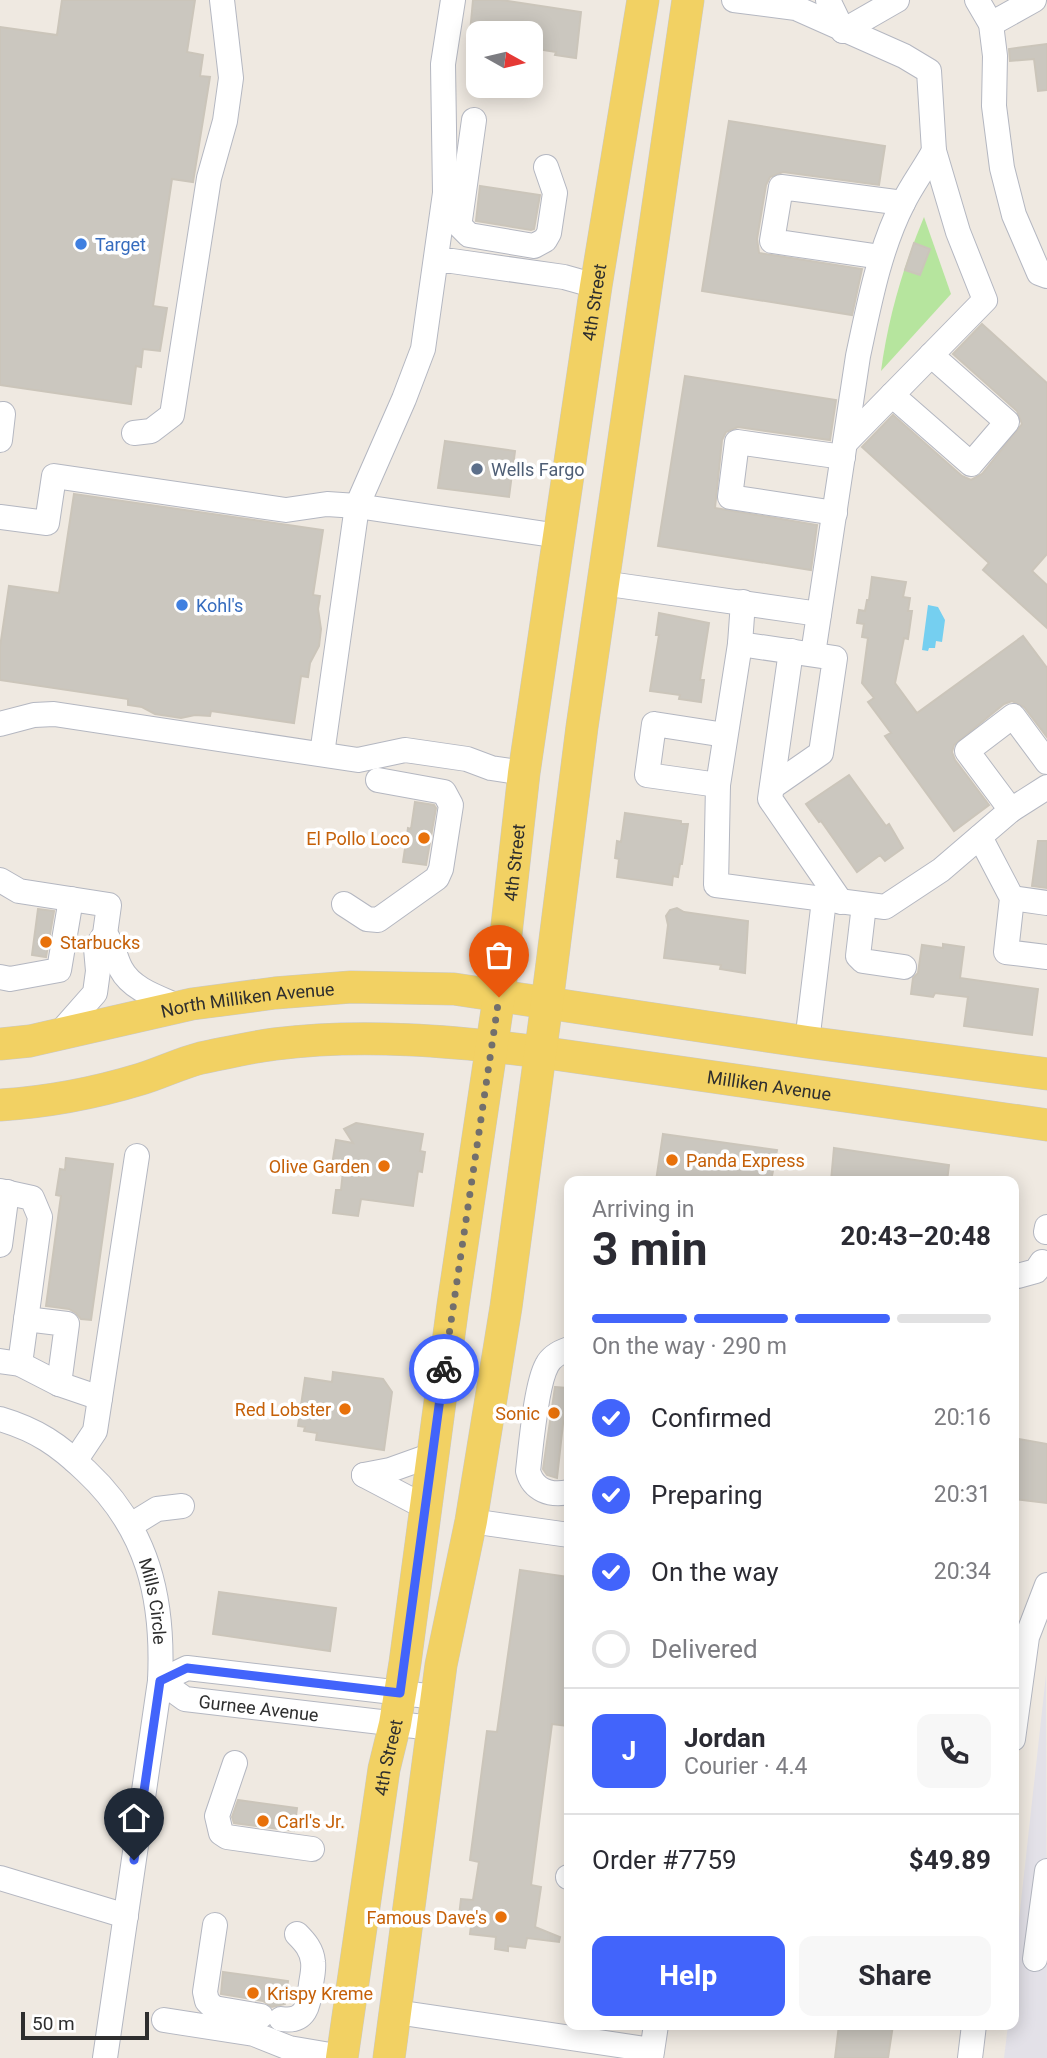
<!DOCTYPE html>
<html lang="en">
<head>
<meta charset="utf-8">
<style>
  :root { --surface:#fff; --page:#f7f7f7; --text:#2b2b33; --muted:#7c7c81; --line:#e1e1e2; --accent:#4264fb }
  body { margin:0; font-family:Roboto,sans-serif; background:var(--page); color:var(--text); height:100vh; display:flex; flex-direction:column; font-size:26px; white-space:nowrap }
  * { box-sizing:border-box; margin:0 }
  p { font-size:23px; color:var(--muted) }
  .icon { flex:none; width:38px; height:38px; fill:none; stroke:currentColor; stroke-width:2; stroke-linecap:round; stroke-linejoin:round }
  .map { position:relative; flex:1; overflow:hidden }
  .panel { position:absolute; left:564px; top:1176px; width:455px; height:854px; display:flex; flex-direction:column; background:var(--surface); border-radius:14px; box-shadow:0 4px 18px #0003 }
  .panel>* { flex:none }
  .needle { width:46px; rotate:98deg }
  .controls { position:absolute; left:466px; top:21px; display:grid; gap:14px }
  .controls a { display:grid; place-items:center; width:77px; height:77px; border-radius:14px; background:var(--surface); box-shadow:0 4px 18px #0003; font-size:35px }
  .scale { position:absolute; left:21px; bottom:18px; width:128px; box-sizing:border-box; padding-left:7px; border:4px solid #2e2e2e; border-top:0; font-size:19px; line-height:24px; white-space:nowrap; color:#2e2e2e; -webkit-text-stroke:5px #fff; paint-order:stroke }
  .pin { position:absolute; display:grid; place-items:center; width:60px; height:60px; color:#fff; margin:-72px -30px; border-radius:50% 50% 50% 0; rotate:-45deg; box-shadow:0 0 7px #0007 }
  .pin .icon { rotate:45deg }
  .courier { position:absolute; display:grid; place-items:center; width:70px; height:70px; margin:-35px; border:5px solid #4264fb; border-radius:50%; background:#fff; color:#222; box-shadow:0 2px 9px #0007 }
  .headline em { font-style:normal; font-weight:700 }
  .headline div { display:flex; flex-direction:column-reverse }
  .headline { display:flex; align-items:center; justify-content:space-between; height:119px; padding:0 28px }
  h1 { font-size:46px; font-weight:700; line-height:52px }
  .bar { display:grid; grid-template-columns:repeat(4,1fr); gap:10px 7px; align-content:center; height:84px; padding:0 28px }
  .bar i { height:9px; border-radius:5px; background:var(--line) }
  .bar .active { background:var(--accent) }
  .bar p { grid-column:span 4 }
  .line { display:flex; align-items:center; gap:18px; padding:0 28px; border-top:2px solid var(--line) }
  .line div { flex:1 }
  .round { display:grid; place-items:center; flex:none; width:74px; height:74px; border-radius:14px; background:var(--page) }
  ol { padding:0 28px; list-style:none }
  li { display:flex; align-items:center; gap:21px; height:77px }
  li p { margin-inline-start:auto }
  li .icon { padding:7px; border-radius:50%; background:var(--accent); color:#fff; stroke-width:4 }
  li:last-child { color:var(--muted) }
  li i { width:38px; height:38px; border:4px solid var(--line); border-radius:50% }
  .cta { display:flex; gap:14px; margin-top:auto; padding:14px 28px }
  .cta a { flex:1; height:80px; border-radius:14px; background:var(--accent); color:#fff; font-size:28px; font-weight:700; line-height:80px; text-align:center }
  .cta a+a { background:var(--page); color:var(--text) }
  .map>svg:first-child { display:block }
</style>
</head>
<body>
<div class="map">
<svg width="1047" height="2058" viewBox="0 0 1047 2058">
  <rect width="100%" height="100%" fill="#efe9e1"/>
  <!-- industrial -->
  <path fill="#e3e1e8" d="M1046 1675 1047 2058H1004L1008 2025H1013V1974Z"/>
  <!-- green -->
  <path fill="#b6e59e" d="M924 217 951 294 881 371C888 318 903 267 924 217Z"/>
  <!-- water -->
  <path fill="#75cff0" d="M928 605 938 607 945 620 942 642 936 641 935 648H929L928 651 922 650Z"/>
  <!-- building -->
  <path fill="#cbc7bf" stroke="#cbc5ba" stroke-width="2" d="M62 0H195L187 52 203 55 200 76 210 77 193 182 172 179 153 306 167 308 160 351 143 349 141 367 136 366 131 404 0 385V27L57 35Z
    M473 0H501L581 12 576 58 555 55 556 52 530 48V33H470Z
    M1047 44V90L1038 91 1034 59 1010 61 1009 49Z
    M729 121 885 146 879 185 783 172 770 177 766 185 757 239 759 253 862 269 852 315 702 291Z
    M480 186 540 195 534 229 531 230 476 221Z
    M914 243 930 249 920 275 905 270Z
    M982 324 1047 383V554L1032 571 1047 585V628L983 570 989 563 862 447 893 415 962 476 971 480 982 474 1022 424 1017 411 953 354Z
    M685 376 836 400 830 440 738 427 726 432 722 440 715 508 817 525 811 570 658 546Z
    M445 441 515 451 509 497 438 488Z
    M74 494 323 530 313 595 320 596 318 609 321 629 319 646 310 663 308 677 301 676 294 723 211 711 210 716 195 715 181 718 155 714 142 707 128 705V699L0 680V647L9 586 59 593Z
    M872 577 906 582 903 597 910 598 908 611H912L908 639 904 638 895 683 917 713 1023 636 1047 668V737L1024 707 1012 701 1004 704 954 745 952 752 955 760 989 805 954 831 885 736 891 733 868 702 874 698 862 683 868 638 862 637 864 624 857 623 859 610 865 611 867 600H869Z
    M659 613 709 623 700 680H704L701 702 679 699 680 695 650 691 659 635H656Z
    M849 775 886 826 889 824 903 848 885 861 880 855 857 872 821 821 819 822 806 804Z
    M415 802 434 805 436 808 426 865 403 862 408 828 411 829Z
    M625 813 681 821V824H688L682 864H680L678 877 673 876 672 885 617 877 619 859 615 858 617 841 621 842Z
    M1038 841H1047V888L1032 886Z
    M677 908 684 912 748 921 745 973 720 969 721 965 664 958 668 925 666 916 670 910Z
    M38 909 54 911 46 957 32 955Z
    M943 944 964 947 960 978 1038 989 1032 1035 964 1026 968 997 935 993 933 997 911 994 913 978 918 973 922 945 943 948Z
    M356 1123 423 1134 420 1151 425 1152 422 1172 418 1171 413 1206 361 1199 358 1216 333 1213 336 1190H341L344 1161 333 1159 336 1140 353 1143 344 1129Z
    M663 1134 777 1150 771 1181H656Z
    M834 1148 949 1165 947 1181H831Z
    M66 1158 113 1164 91 1320 81 1319 76 1313 69 1309 46 1306 61 1196 56 1195 60 1169 65 1170Z
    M333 1372 383 1379 392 1392 384 1450 316 1440 317 1433 304 1431 305 1427 298 1426 305 1378 332 1382Z
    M555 1387 567 1388 557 1478 547 1475 543 1469Z
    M1013 1438 1047 1444V1503L1013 1499Z
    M520 1570 569 1577V1715L567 1726 552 1724 531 1885 541 1887 535 1927 560 1937 559 1942 527 1938 525 1948 508 1946V1951L495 1949 496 1937 470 1934 472 1917 459 1916 461 1899 473 1900 479 1862 470 1860 487 1731 497 1732Z
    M219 1592 336 1608 330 1651 213 1634Z
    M238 1800 297 1808 294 1831 234 1823 232 1817Z
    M223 1972 288 1981 285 2004 272 2007 263 2001 221 1994Z
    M839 2025H893L888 2058H835Z"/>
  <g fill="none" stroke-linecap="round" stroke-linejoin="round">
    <defs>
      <g id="minor">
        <path d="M734 0 796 8 904 56 929 71 934 151 958 232 985 300 846 442"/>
        <path d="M828 0 843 31"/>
        <path d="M977 0 991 24 995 56 994 106 1002 168 1014 215 1039 273 1047 276"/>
        <path d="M991 24 1034 0"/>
        <path d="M843 31 897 0"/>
        <path d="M474 120 460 220V226L469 235 534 246 545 240 549 233 555 193 546 167"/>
        <path d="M881 257 772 241 781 187 903 203"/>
        <path d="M436 261H452L564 277 596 286"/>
        <path d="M892 395 971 464 1007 422 931 355"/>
        <path d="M134 433 151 431 172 415 209 178 225 121 231 78 222 0"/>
        <path d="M0 440 3 414"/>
        <path d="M835 513 730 497 737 442 843 457"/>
        <path d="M0 517 47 523 54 476 286 510 327 504 357 506 559 536"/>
        <path d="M602 583 819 614"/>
        <path d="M743 602 740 644 718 785 716 885 885 907 941 870 1011 810 1047 787"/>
        <path d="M740 644 835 658 821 753 772 787"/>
        <path d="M791 651 770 799 841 902"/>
        <path d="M813 654 858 356C869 305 879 250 903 203 912 185 924 169 934 151"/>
        <path d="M0 724 34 715 54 714 358 760 405 750 467 759 491 768 524 773"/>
        <path d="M322 754 357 506 404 399 423 349 445 193 443 64 453 0"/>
        <path d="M718 785 647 775 654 724 725 735"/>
        <path d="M1011 810 967 751 1013 716 1047 762"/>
        <path d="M980 837 1012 898 1006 952 1047 957"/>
        <path d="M0 880 19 891 109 905 105 934 96 948 98 971 95 993 58 1035"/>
        <path d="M1012 898 1047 903"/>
        <path d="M344 904 367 919 378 920 437 878 441 869 451 805 444 792 378 780"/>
        <path d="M864 905 858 956 863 961 904 967"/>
        <path d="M105 934C115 947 114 956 121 969 132 990 160 998 180 1007"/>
        <path d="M0 977 10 979 59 970 71 899"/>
        <path d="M807 1042 824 900"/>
        <path d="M0 1191 32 1198 40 1217 20 1364"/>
        <path d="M1046 1232 1047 1227"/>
        <path d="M0 1245 7 1192"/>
        <path d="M1018 1276 1036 1271 1042 1262"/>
        <path d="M26 1319 67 1324 59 1384"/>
        <path d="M569 1349C560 1352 551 1357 547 1365 536 1384 531 1446 528 1471 533 1490 550 1496 569 1492"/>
        <path d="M0 1361 20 1364 59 1384 100 1398"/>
        <path id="s1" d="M0 1419C37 1430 59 1445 86 1471 148 1529 164 1598 160 1681L105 2058"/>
        <path d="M75 1461 95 1431 137 1156"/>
        <path d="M364 1475 390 1470 432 1455"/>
        <path d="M364 1475 425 1507"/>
        <path d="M471 1521 569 1535"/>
        <path d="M131 1525 157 1509 182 1506"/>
        <path d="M160 1681 187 1668 436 1697"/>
        <path id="s2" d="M160 1681 185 1699 432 1728"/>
        <path d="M1013 1739 1027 1637 1047 1585"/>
        <path d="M235 1763 217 1816 221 1833 227 1837 312 1849"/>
        <path d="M568 1877H569"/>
        <path d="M0 1878 126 1916"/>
        <path d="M215 1925 205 1992 207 2001 214 2008 261 2016"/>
        <path d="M1035 1959 1047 1871"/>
        <path d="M396 2012 652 2050"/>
        <path d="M281 2019C306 2023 309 2005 311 1984 312 1977 314 1969 313 1962 312 1950 305 1942 297 1934"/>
        <path d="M164 2020 254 2034 289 2048 342 2057"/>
        <path d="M651 2058 656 2025"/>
        <path d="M970 2058 974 2025"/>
      </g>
      <g id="major">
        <path id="s3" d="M0 1044 30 1041 192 1004 275 993 351 987 454 989 807 1042 1047 1074"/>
        <path id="s4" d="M0 1105C48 1102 95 1093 141 1079 161 1073 181 1063 201 1058 226 1053 250 1047 275 1044 363 1033 453 1041 540 1052L1047 1125"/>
        <path id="s5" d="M342 2058 384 1769 395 1724 405 1663 453 1305 499 997 524 773 596 286 643 0"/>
        <path d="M389 2058 441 1665 471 1521 506 1307 547 1003 582 727 688 0"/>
      </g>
    </defs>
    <!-- minor casing -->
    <use href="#minor" stroke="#b4b7c1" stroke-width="26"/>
    <!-- major casing -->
    <use href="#major" stroke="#c9c9c9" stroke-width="33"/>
    <!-- minor -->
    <use href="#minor" stroke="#fff" stroke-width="24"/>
    <!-- major -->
    <use href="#major" stroke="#f2d163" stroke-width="32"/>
  </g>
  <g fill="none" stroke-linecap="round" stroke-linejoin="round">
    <!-- done -->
    <path stroke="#726f6d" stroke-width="7" stroke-dasharray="0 12.6" d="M444 1369 499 997"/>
    <!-- route -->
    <path stroke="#4264fb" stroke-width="9" d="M134 1860 160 1681 187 1668 400 1693 444 1369"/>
  </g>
  <!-- markers -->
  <g fill="#3f7fe0" stroke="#fff" stroke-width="2.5">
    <circle cx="81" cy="244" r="7"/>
    <circle cx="182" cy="605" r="7"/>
  </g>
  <circle fill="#5c6f8a" stroke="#fff" stroke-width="2.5" cx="477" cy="469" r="7"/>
  <g fill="#e8710a" stroke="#fff" stroke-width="2.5">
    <circle cx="424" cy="838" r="7"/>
    <circle cx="46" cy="942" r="7"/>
    <circle cx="672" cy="1160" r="7"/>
    <circle cx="384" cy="1166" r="7"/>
    <circle cx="345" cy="1409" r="7"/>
    <circle cx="554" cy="1413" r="7"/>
    <circle cx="263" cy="1821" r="7"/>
    <circle cx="501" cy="1917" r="7"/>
    <circle cx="253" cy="1993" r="7"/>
  </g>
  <g text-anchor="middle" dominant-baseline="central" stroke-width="7" stroke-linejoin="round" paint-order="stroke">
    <!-- shop labels -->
    <g font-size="18" fill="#366cbe" stroke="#fff" text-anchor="start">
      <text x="95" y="244">Target</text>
      <text x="196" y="605">Kohl's</text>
    </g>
    <!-- street labels -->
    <g font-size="18" fill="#2e2e2e" stroke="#fff">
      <text stroke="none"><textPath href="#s5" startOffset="1774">4th Street</textPath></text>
      <text stroke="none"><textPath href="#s5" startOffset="1208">4th Street</textPath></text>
      <text stroke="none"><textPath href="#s3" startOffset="252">North Milliken Avenue</textPath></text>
      <text stroke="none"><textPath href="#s4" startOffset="780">Milliken Avenue</textPath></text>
      <text stroke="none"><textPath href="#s1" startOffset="252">Mills Circle</textPath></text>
      <text stroke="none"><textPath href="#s2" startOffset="105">Gurnee Avenue</textPath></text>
      <text stroke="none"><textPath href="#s5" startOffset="304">4th Street</textPath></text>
    </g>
    <!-- service labels -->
    <g font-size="18" fill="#4e5e75" stroke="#fff" text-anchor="start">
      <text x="491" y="469">Wells Fargo</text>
    </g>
    <!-- food labels -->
    <g font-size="18" fill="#c56008" stroke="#fff" text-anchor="end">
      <text x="410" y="838">El Pollo Loco</text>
      <text x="60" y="942" text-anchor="start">Starbucks</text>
      <text x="686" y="1160" text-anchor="start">Panda Express</text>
      <text x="370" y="1166">Olive Garden</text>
      <text x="331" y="1409">Red Lobster</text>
      <text x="540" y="1413">Sonic</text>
      <text x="277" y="1821" text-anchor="start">Carl's Jr.</text>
      <text x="487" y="1917">Famous Dave's</text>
      <text x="267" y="1993" text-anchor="start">Krispy Kreme</text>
    </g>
  </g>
</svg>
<div class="controls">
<a><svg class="needle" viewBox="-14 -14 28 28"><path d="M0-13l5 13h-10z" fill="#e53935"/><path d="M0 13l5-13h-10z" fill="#7c7c81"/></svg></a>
</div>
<div class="scale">50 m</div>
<div class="pin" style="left:499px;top:997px;background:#ea580c"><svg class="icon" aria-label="bag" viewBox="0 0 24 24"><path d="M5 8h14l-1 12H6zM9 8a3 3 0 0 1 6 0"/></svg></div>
<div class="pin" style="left:134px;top:1860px;background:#1f2937"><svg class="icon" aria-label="home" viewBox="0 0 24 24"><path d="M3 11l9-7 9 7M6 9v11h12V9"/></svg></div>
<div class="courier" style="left:444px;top:1369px"><svg class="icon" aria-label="bike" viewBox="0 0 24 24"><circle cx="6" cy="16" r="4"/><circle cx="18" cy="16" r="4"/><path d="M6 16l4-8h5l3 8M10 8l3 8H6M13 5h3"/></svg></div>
<section class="panel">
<div class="headline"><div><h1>3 min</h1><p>Arriving in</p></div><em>20:43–20:48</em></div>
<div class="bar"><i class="active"></i><i class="active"></i><i class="active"></i><i></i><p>On the way · 290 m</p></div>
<ol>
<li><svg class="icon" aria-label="check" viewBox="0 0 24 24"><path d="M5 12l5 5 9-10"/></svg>Confirmed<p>20:16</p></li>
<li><svg class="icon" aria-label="check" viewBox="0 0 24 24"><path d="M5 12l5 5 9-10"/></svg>Preparing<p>20:31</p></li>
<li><svg class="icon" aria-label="check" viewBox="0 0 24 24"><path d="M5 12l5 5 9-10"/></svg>On the way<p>20:34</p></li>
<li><i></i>Delivered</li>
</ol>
<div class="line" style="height:126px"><b class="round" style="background:var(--accent);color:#fff">J</b><div><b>Jordan</b><p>Courier · 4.4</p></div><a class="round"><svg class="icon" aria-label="phone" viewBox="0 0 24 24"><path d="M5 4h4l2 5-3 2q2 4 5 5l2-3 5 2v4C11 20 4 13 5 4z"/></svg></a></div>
<div class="line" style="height:91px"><div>Order #7759</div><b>$49.89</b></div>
<div class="cta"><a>Help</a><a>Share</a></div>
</section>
</div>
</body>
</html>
